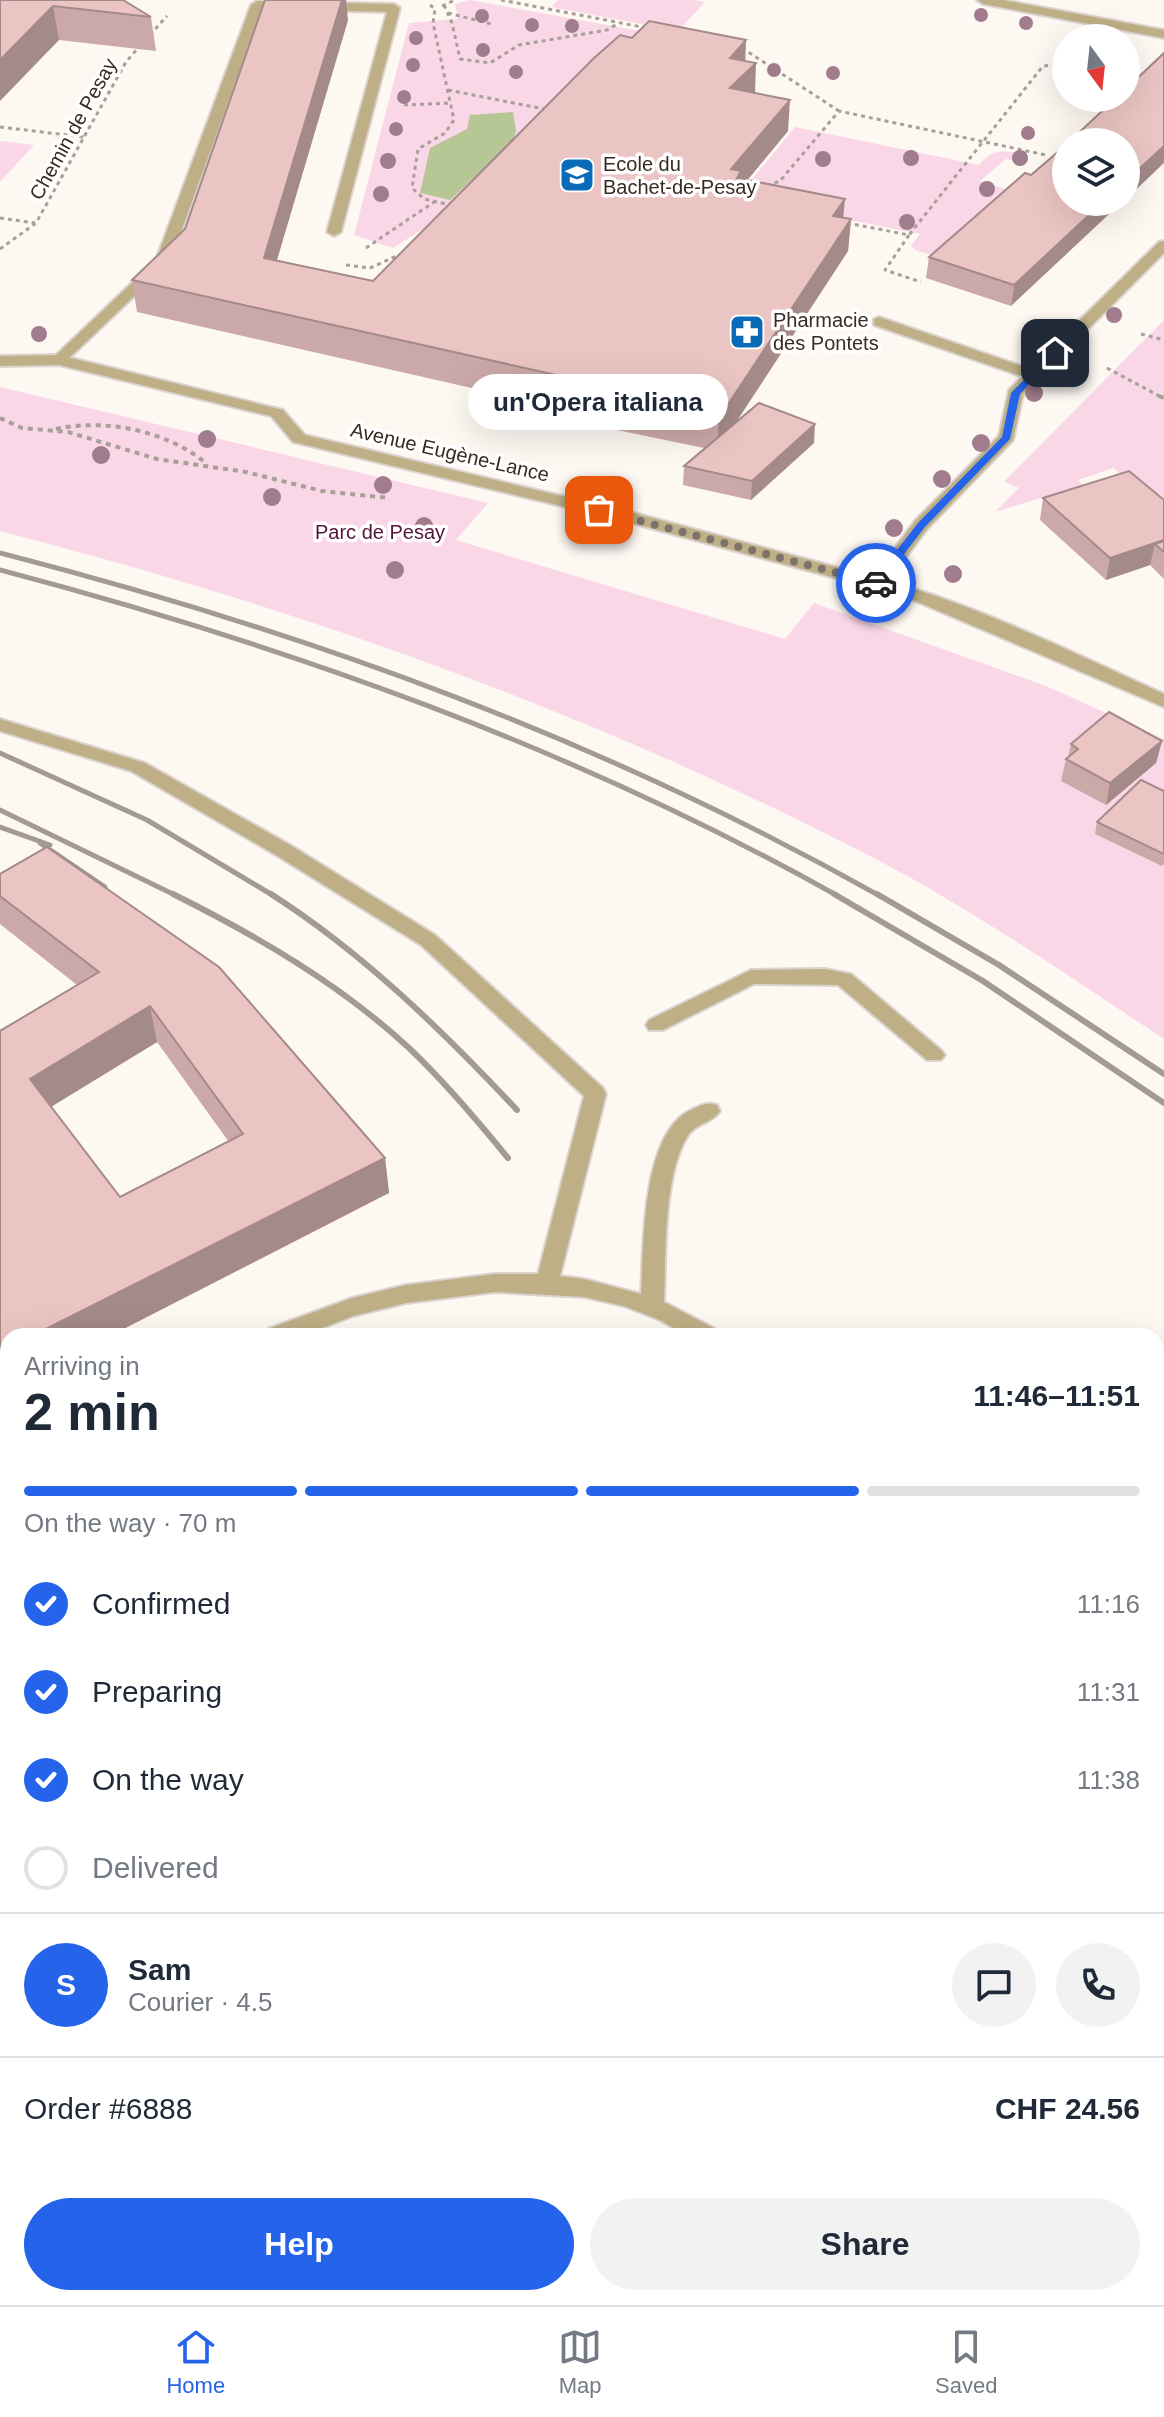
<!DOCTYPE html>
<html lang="en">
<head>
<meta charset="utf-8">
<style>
  :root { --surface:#fff; --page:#f2f2f3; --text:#1f2937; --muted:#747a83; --line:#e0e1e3; --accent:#2563eb }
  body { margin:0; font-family:Helvetica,sans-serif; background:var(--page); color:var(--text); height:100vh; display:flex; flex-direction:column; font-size:30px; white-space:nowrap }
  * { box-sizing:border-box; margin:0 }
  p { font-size:26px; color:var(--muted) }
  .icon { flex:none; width:44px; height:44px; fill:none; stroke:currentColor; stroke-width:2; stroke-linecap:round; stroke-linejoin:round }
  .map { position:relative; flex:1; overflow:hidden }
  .details { position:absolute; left:0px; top:1328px; width:1164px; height:978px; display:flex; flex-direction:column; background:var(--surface); border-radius:24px 24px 0 0; box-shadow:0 8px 32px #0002 }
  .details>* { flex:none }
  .needle { width:52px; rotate:165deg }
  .fabs { position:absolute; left:1052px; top:24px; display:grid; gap:16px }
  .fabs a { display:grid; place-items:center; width:88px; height:88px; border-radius:50%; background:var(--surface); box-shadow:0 8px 32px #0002; font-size:40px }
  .pin { position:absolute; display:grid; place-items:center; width:68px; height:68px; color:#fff; margin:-34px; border-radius:16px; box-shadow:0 4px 12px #0006 }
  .courier { position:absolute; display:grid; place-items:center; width:80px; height:80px; margin:-40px; border:6px solid #2563eb; border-radius:50%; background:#fff; color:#222; box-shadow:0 2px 10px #0007 }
  .bubble { position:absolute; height:56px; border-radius:28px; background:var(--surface); box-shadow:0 8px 32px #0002; font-size:26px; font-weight:800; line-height:56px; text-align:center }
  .head em { font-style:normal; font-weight:800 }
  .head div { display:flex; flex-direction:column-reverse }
  .head { display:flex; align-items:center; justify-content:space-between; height:136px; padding:0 24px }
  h1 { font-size:52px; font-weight:800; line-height:60px }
  .bar { display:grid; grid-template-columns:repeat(4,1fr); gap:12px 8px; align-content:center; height:96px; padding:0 24px }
  .bar i { height:10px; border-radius:6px; background:var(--line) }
  .bar .active { background:var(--accent) }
  .bar p { grid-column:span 4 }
  .line { display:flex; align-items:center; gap:20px; padding:0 24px; border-top:2px solid var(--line) }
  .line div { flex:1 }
  .round { display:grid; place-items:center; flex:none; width:84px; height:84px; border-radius:42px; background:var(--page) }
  ol { padding:0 24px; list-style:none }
  li { display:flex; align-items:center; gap:24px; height:88px }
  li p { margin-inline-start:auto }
  li .icon { padding:8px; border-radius:50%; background:var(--accent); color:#fff; stroke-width:4 }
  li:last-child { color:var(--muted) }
  li i { width:44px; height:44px; border:4px solid var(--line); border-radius:50% }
  .action { display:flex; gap:16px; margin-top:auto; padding:16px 24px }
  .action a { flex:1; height:92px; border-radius:48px; background:var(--accent); color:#fff; font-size:32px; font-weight:800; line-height:92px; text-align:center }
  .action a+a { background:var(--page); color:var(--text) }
  .menu { display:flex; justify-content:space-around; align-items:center; height:112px; border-top:2px solid var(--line); background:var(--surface); font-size:22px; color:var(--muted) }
  .menu a { display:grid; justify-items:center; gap:4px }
  .menu .active { color:var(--accent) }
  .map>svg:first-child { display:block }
</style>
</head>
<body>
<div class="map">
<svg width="1164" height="2305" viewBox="0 0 1164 2305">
  <rect width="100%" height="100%" fill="#fef8f3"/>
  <!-- green -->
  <path fill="#fad7e7" d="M470 0 657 34 464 203 393 248 354 235 409 23 458 19 455 4Z
    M558 0H695L705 2 678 31 551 7Z
    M795 127 979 165C994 147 1008 149 1028 158L1022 163 1006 159 980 181 1022 194 947 260 915 250 911 246 920 234 717 194 749 183Z
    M0 141 34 145 0 182Z
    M1164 320V512L1113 468 1078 480 1083 485 995 512 1019 488 1004 482Z
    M0 387 488 503 456 540 785 639 814 603 1046 686 1164 739V1039C1073 979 982 916 887 865 603 716 310 611 0 531Z
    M8 1700V2298H1156L1163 2305H0V1703Z"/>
  <!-- water -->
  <path fill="#b6c695" d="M513 112 516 131 513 141 450 200 420 193 430 148 467 129 470 115Z"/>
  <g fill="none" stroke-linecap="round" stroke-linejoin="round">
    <defs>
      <path id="service" d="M257 1 394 4 400 8 341 232 334 236 327 232 387 12 262 9 170 262 64 363H54V357L156 260 251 5Z
        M879 317 1039 372 1041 375 1033 380 1027 378 874 325V319Z
        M0 719 145 763 290 845 435 935 603 1088 606 1094 560 1276 584 1279 641 1294C644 1246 641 1130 693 1109 702 1105 707 1102 717 1105L720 1111C713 1123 695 1123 687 1137 663 1177 666 1256 664 1302L715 1329 719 1336H687L660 1320 624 1306 584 1297 495 1292 406 1303 353 1316 302 1336H264L268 1329 352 1298 406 1285 495 1274H538L584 1096 421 945 276 855 131 771 0 731Z
        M825 969 851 974 941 1050 945 1055 941 1060H927L838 985 754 984 663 1030H649L646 1025 649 1020 751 970Z
        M8 1468V1497L0 1499V1470Z
        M1156 2151 1164 2154V2198L1156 2195Z"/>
      <path id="minor" d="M977 0H1003L1164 30V38L983 4Z
        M1164 241V253L1023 394 1013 440 927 529 888 581C979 606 1078 655 1164 694V707L906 597 624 521 293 442 271 416 59 365 0 366V356L59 355 283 410 305 435 634 513 873 577 915 521 999 436 1009 390 1159 242Z"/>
    </defs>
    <!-- service casing -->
    <use href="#service" stroke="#dad3ce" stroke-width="4"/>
    <!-- minor casing -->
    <use href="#minor" stroke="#dad3ce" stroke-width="4"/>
    <!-- path-far1 -->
    <path stroke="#a89f99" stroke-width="3" stroke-dasharray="4 4" stroke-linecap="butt" d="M501 0 647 28
      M430 5 435 9 433 23 454 120 445 133 418 149 412 188 424 199 455 206
      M444 5 452 23 460 59 490 63 519 45 607 30 619 23
      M442 6 455 0
      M448 13 492 24
      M150 35 167 16
      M742 48 839 111
      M448 90 549 110
      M404 105 451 103
      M0 127 84 137
      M767 186 780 181 839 111 1046 155
      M0 218 35 223
      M847 223 909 235 1043 66 1066 64
      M909 235 885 270 921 282
      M366 248 434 202
      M0 249 36 223 126 62 140 46
      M346 265 370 268 401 254
      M1141 334 1164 340
      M1107 368 1163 398"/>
    <!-- path -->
    <path stroke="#a89f99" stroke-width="4" stroke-dasharray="5 5" stroke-linecap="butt" d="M1159 396 1164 398
      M0 418 22 428 68 432 157 459 246 472 322 491 389 498
      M56 429C106 418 168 431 207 464"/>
    <!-- service -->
    <use href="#service" fill="#beaf86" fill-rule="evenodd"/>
    <!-- minor -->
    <use href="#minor" fill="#beaf86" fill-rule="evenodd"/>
    <!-- rail-far1 -->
    <path stroke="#a39a94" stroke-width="5" d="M0 553C310 633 601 739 880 896
      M0 570C292 647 574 748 838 896
      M0 753 147 820 274 896
      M0 810 177 896
      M0 827 50 845
      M40 843 105 887"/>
    <!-- rail -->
    <path stroke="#a39a94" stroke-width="6" d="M173 894C257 936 340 984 409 1048 445 1082 477 1120 508 1158
      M271 894C363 953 442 1030 517 1110
      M834 894 983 981 1164 1103
      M877 894 999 965 1164 1074"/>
  </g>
  <!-- trees -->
  <g fill="#a07c8c">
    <circle cx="981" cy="15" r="7"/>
    <circle cx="482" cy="16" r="7"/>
    <circle cx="1026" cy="23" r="7"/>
    <circle cx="532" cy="25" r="7"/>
    <circle cx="572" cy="26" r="7"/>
    <circle cx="416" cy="38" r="7"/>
    <circle cx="483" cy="50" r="7"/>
    <circle cx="413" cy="65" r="7"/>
    <circle cx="774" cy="70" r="7"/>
    <circle cx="516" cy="72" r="7"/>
    <circle cx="833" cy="73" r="7"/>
    <circle cx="404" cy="97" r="7"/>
    <circle cx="396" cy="129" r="7"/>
    <circle cx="1028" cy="133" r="7"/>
    <circle cx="911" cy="158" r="8"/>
    <circle cx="1020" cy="158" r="8"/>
    <circle cx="823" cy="159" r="8"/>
    <circle cx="388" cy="161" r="8"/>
    <circle cx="987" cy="189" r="8"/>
    <circle cx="381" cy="194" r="8"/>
    <circle cx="907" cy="222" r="8"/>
    <circle cx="1114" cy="315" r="8"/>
    <circle cx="39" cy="334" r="8"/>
    <circle cx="1075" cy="354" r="8"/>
    <circle cx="1034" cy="393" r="9"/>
    <circle cx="207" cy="439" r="9"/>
    <circle cx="981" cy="443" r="9"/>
    <circle cx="101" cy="455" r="9"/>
    <circle cx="942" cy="479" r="9"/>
    <circle cx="383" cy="485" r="9"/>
    <circle cx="272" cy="497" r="9"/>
    <circle cx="424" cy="526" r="9"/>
    <circle cx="894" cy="528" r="9"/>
    <circle cx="395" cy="570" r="9"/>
    <circle cx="953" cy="574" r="9"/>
  </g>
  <!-- wall -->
  <path fill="#caa9a8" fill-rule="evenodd" d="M0 0 151 17 156 51 59 40Z
    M348 20 277 260 373 281 745 61 755 93 788 131 747 180 843 218 851 219 848 251 737 421 814 443 751 500 683 485 684 466 704 448 612 429V420L137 312 132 280 185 229Z
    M1031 175 1011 306 926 278 929 257Z
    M1043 498 1164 500V579L1150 565 1106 580 1040 520Z
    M1162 741 1156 763 1106 805 1061 781 1066 759 1068 757 1071 744Z
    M1164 791V864L1162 866 1095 834 1097 822Z
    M0 874 385 1158 389 1193 8 1336V1388L0 1392V1031L77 985 0 924ZM157 1042 229 1142 120 1197 51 1107Z
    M712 2298H1156L1164 2305H714Z"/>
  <!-- shaded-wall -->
  <path fill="#a48a88" d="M342 0H346L348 20 268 290 264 258Z
    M53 6 59 40 0 101V60Z
    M746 40 745 70 730 58Z
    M756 63 755 93 730 88Z
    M790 100 788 131 741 188 731 169Z
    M1164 146V163L1126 199V181Z
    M845 199 842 230 833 216Z
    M1103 202H1122L1011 306 1014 285Z
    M851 219 848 251 717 451 719 418Z
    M815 424 814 443 751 500 752 481Z
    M1164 540 1155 544 1150 565 1106 580 1110 558Z
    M1162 741 1156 763 1106 805 1110 783Z
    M150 1006 157 1042 39 1114 30 1079Z
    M385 1158 389 1193 110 1336H32Z
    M8 1348V1388L0 1392V1352Z
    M8 2039V2072L0 2076V2042Z"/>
  <!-- building -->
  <path fill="#ebc5c3" stroke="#a48a88" stroke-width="2" fill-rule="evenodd" d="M0 0H123L151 17 53 6 0 60Z
    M265 0H342L264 258 373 281 593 59 620 35 632 38 649 21 746 40 730 58 756 63 730 88 790 100 731 169 741 171 737 178 845 199 833 216 851 219 719 418 612 396 619 389 132 280 185 229Z
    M1164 53V146L1126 181V142H1069L1116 98H1126V89Z
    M1066 145V202H1103L1014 285 929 257 1025 173 1031 175Z
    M759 403 815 424 752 481 684 466Z
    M1129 471 1164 500V540L1110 558 1043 498Z
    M1164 541V552L1155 544Z
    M1109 712 1162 741 1110 783 1066 759 1078 749 1071 744Z
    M1141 780 1164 791V854L1097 822Z
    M47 847 219 967 385 1158 32 1336H8V1348L0 1352V1031L99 972 0 896V874ZM150 1006 243 1134 120 1197 30 1079Z
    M8 1663V2039L0 2042V1666Z
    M1156 2232 1164 2250V2305H725L723 2298H1156Z"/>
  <!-- route -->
  <path fill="#2563eb" d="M1052 351 1060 353 1020 394 1010 439 925 527 880 585H873V581L918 523 1002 437 1011 393Z"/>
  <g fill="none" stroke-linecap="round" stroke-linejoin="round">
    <!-- done -->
    <path stroke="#7d736c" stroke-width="8" stroke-dasharray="0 14.4" d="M599 510 876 583"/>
  </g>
  <!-- icons -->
  <defs>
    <symbol id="school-square" viewBox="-11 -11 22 22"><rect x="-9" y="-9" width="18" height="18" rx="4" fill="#096ab7" stroke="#fff"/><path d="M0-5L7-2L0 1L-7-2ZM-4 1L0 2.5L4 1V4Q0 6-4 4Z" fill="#fff"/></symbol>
    <symbol id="pharmacy-square" viewBox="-11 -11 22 22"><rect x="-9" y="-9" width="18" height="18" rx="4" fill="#096ab7" stroke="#fff"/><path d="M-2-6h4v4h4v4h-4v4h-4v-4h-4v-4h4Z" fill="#fff"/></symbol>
  </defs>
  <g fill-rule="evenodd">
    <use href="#school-square" x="557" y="155" width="40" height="40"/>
    <use href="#pharmacy-square" x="727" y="312" width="40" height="40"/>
  </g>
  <g text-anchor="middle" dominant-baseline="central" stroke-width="7" stroke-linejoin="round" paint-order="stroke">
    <!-- far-street labels -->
    <g font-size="20" fill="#372b23" stroke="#fff">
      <text transform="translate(73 129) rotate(-61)">Chemin de Pesay</text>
      <text transform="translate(450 452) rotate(13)">Avenue Eugène-Lance</text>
    </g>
    <!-- far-poi labels -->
    <g font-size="20" fill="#372b23" stroke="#fff" text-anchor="start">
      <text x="603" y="164">Ecole du<tspan x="603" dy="23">Bachet-de-Pesay</tspan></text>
      <text x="773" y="320">Pharmacie<tspan x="773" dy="23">des Pontets</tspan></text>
    </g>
    <!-- far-park labels -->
    <g font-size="20" fill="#531638" stroke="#fff">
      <text x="380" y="532">Parc de Pesay</text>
    </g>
  </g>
</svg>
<div class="fabs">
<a><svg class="needle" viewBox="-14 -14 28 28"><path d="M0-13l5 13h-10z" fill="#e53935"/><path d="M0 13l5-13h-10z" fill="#747a83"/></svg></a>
<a><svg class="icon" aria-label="layers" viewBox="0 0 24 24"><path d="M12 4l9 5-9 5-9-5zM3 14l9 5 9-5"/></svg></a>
</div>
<div class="pin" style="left:599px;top:510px;background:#ea580c"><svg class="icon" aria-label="bag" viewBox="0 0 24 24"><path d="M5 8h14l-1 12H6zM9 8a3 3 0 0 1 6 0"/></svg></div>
<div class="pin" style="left:1055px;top:353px;background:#1f2937"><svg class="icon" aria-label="home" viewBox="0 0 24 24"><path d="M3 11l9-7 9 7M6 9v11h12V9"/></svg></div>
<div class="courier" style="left:876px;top:583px"><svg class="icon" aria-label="car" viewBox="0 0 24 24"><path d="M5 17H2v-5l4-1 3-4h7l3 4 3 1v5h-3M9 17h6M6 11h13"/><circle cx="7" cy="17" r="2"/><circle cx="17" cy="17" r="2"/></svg></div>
<div class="bubble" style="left:468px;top:374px;width:260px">un'Opera italiana</div>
<section class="details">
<div class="head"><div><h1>2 min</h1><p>Arriving in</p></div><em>11:46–11:51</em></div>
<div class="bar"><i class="active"></i><i class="active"></i><i class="active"></i><i></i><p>On the way · 70 m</p></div>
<ol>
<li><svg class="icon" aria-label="check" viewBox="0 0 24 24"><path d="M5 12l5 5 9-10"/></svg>Confirmed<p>11:16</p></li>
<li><svg class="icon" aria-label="check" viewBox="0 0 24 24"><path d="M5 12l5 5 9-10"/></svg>Preparing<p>11:31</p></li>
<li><svg class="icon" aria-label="check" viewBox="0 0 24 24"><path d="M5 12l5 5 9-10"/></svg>On the way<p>11:38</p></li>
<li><i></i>Delivered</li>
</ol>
<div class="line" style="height:144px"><b class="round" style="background:var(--accent);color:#fff">S</b><div><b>Sam</b><p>Courier · 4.5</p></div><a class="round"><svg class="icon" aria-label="chat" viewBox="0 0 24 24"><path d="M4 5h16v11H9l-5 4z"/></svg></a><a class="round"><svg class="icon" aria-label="phone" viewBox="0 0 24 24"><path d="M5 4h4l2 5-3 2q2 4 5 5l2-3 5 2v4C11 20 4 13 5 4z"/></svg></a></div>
<div class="line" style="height:104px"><div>Order #6888</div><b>CHF 24.56</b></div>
<div class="action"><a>Help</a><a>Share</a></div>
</section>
</div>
<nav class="menu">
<a class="active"><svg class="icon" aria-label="home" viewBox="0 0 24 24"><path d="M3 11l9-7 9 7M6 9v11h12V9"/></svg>Home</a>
<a><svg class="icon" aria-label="map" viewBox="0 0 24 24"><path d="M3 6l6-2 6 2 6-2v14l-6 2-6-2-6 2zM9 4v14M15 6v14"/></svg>Map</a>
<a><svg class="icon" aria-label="saved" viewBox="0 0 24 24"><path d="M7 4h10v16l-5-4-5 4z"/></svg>Saved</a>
</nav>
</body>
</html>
